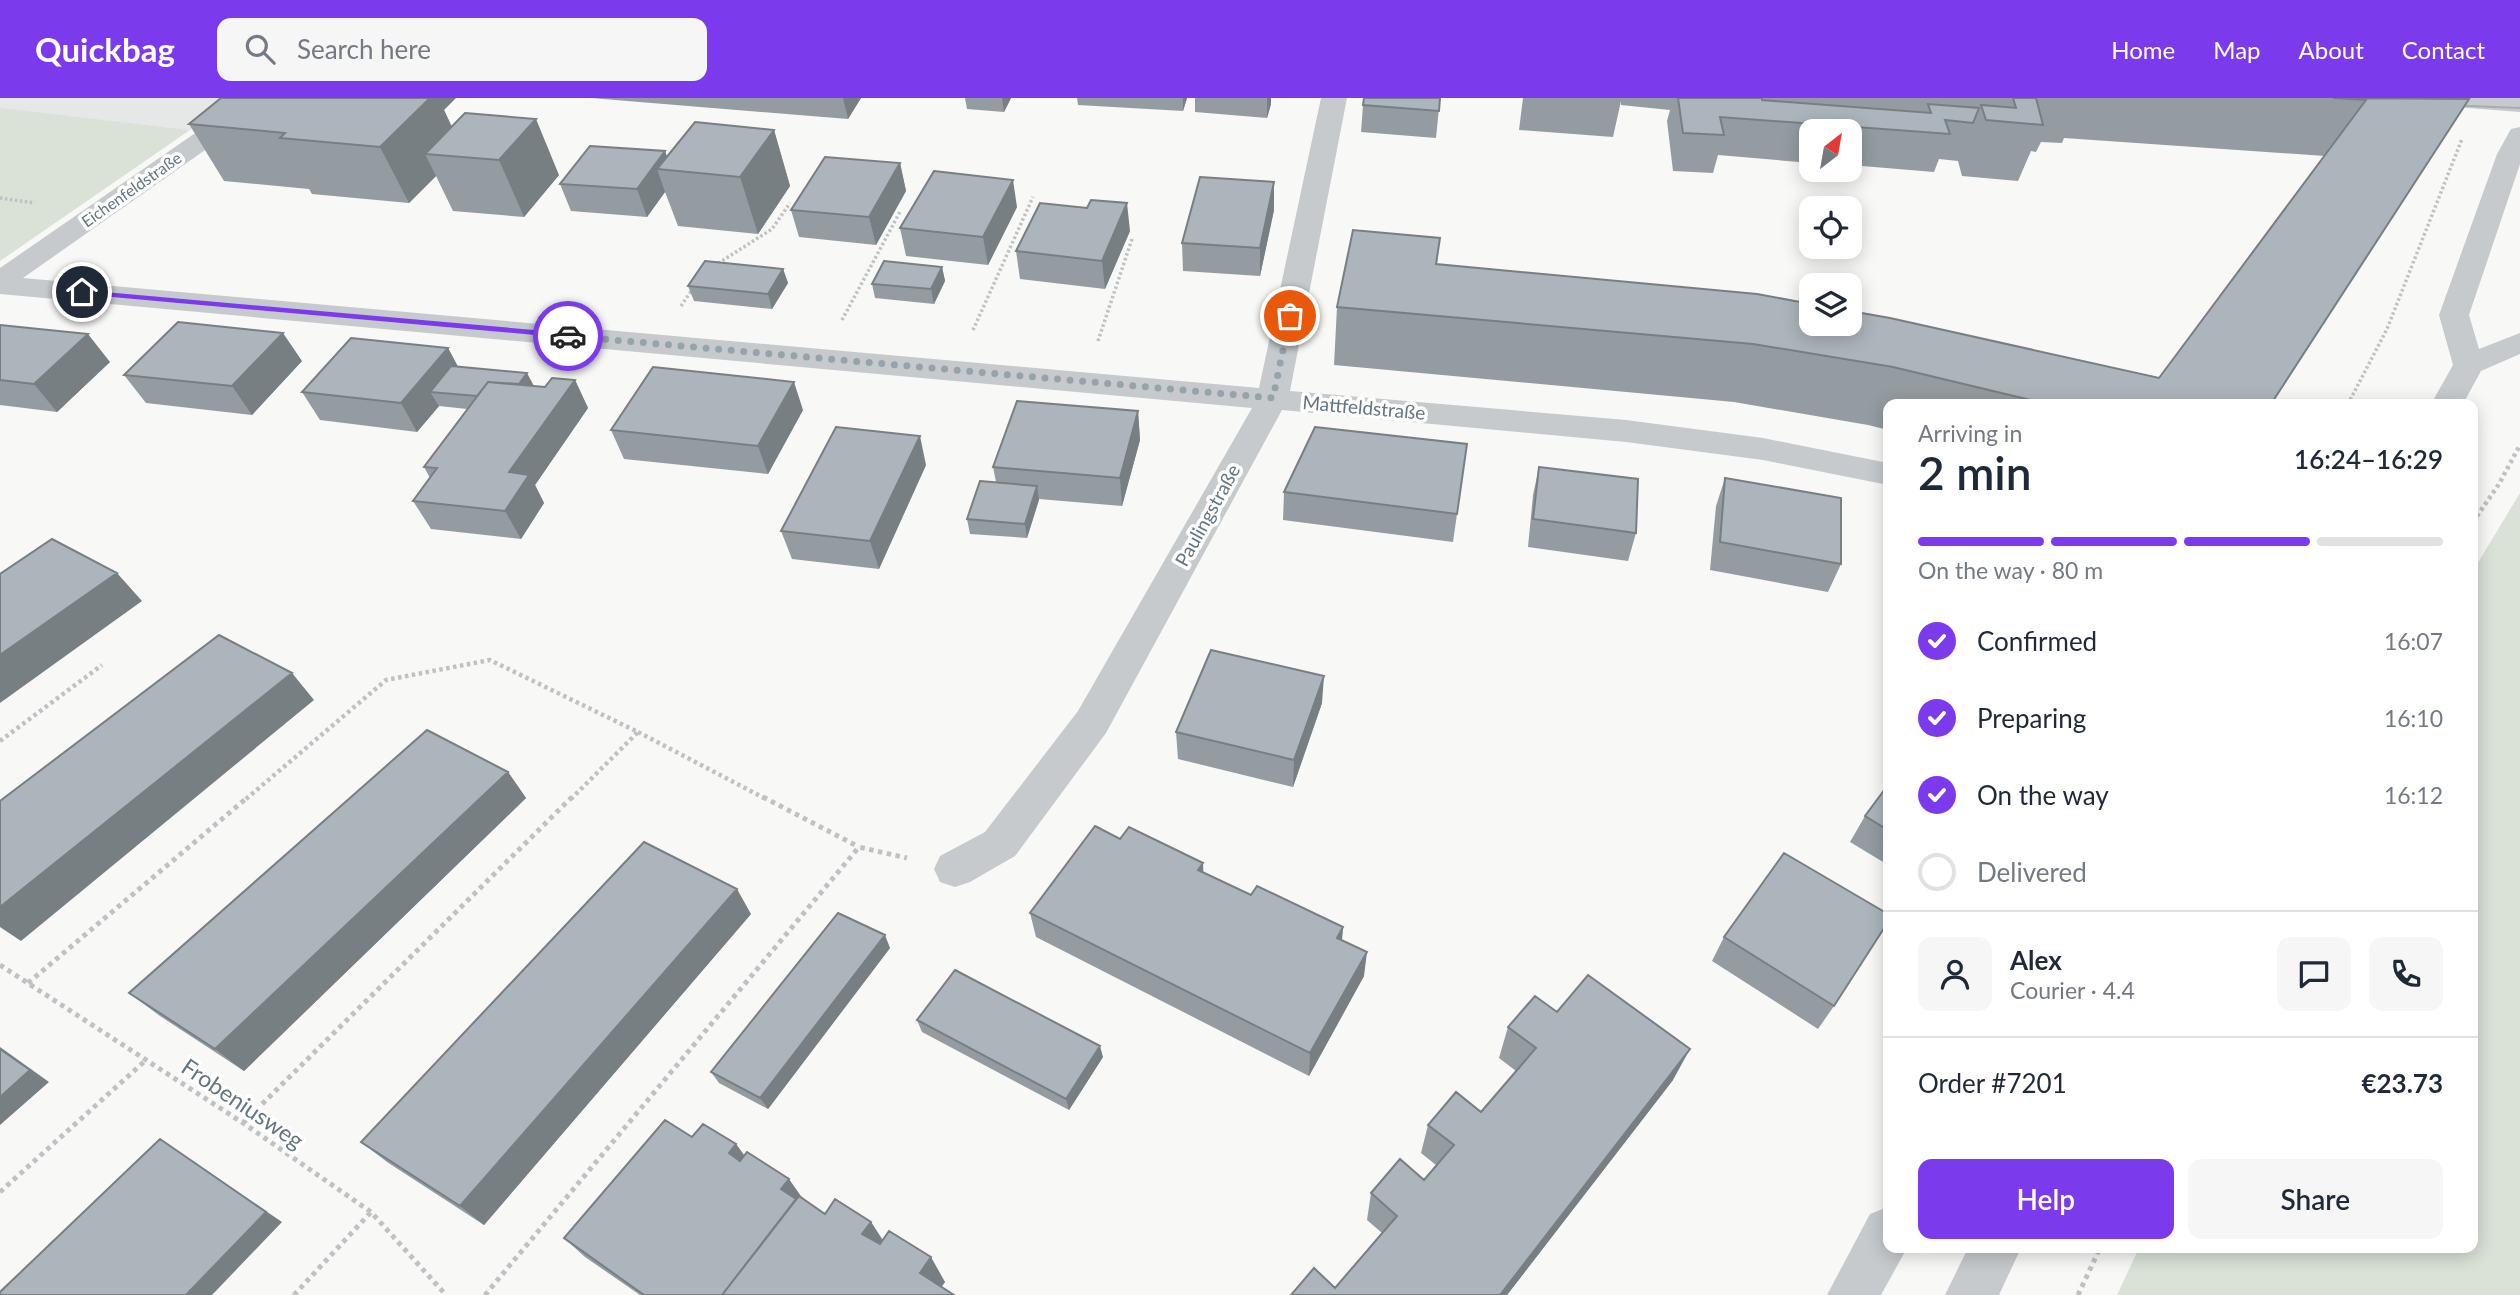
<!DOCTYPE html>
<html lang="en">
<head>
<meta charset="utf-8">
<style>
  :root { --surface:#fff; --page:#f6f6f7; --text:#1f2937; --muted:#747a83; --line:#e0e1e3; --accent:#7c3aed }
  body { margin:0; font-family:Lato,sans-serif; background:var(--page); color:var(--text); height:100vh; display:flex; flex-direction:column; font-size:26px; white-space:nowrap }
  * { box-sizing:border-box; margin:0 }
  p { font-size:23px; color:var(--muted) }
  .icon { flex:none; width:38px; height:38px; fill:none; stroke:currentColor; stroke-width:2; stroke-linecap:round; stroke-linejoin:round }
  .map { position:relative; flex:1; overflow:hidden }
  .panel { position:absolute; left:1883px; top:301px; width:595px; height:854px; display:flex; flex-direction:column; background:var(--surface); border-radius:14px; box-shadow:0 4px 18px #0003 }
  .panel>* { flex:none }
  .needle { width:46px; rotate:31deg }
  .controls { position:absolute; left:1799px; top:21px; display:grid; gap:14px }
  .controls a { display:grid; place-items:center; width:63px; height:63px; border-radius:14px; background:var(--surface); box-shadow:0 4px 18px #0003; font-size:35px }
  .pin { position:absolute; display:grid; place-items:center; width:60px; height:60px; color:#fff; margin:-30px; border:4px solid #fff; border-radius:50%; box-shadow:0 2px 7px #0007 }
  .courier { position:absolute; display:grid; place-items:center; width:70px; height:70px; margin:-35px; border:5px solid #7c3aed; border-radius:50%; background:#fff; color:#222; box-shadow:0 2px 9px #0007 }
  .overview em { font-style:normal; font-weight:600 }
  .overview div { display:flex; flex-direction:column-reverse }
  .overview { display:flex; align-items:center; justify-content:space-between; height:119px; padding:0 35px }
  h1 { font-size:46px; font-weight:600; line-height:52px }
  .bar { display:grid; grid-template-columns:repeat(4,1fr); gap:10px 7px; align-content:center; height:84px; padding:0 35px }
  .bar i { height:9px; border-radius:5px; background:var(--line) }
  .bar .selected { background:var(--accent) }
  .bar p { grid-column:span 4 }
  .line { display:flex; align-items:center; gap:18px; padding:0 35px; border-top:2px solid var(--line) }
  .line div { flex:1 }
  .round { display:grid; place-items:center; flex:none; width:74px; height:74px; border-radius:14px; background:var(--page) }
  ol { padding:0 35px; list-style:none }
  li { display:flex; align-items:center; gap:21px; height:77px }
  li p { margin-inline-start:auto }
  li .icon { padding:7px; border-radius:50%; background:var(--accent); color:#fff; stroke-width:4 }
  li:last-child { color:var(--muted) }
  li i { width:38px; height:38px; border:4px solid var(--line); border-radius:50% }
  .cta { display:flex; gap:14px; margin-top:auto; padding:14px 35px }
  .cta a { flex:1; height:80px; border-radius:14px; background:var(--accent); color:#fff; font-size:28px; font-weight:600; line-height:80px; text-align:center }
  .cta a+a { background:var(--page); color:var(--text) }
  header { display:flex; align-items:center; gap:42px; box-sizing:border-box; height:98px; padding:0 35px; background:var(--accent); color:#fff }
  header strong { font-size:33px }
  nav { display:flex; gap:38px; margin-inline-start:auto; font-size:24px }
  .search { width:490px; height:63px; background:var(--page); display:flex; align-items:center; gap:18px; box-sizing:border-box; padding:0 24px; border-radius:14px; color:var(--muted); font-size:26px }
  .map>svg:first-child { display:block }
</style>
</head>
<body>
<header>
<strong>Quickbag</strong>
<div class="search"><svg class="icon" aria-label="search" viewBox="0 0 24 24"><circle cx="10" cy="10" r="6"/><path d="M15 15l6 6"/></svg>Search here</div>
<nav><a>Home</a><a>Map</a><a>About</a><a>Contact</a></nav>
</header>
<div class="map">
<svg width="2520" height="1197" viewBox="0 0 2520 1197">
  <rect width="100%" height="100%" fill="#f8f8f6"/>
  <!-- built -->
  <path fill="#e6e7e7" d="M0 0H237L190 32 0 11Z"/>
  <!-- green -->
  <path fill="#dae1d7" d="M0 10 190 32 0 163Z
    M2520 395V1197H2117L2139 1150H2473V473Z"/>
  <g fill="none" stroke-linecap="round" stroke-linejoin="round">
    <!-- path-far2 -->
    <path stroke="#bfc2c4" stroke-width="3.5" stroke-dasharray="2.5 2.5" stroke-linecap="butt" d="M0 100 35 105
      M714 168 772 131 790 105
      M681 208 692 192
      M842 222 901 112
      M973 232 1033 99
      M1098 243 1132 141
      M2348 306 2387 231 2462 41"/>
    <!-- path-far1 -->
    <path stroke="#bfc2c4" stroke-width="4.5" stroke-dasharray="3.5 3.5" stroke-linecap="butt" d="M2473 424 2499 386 2520 347
      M638 634 766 701
      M0 643 102 567
      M246 701 386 582 490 562 638 634 571 701"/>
    <!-- path -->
    <path stroke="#bfc2c4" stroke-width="5" stroke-dasharray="4.5 4.5" stroke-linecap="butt" d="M763 699 859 749
      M0 867 243 1025 371 1114 446 1197
      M28 885 248 699
      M243 1025 572 699
      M0 1094 146 962
      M294 1197 371 1114
      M485 1197 859 749 907 760
      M2078 1197 2100 1150"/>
    <!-- minor -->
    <path fill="#c6cacd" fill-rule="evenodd" d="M246 0H276L272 5 23 180 1259 290 1321 0H1347L1290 293 1626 322 1763 340 1888 365V387L1763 362 1626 344 1282 312 1106 635 1015 758 970 784 955 789 940 784 934 771 940 758 985 734 1078 613 1252 310 0 196V170Z
      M1888 1109V1150H1907L1881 1197H1827L1870 1116Z"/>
    <!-- tertiary -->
    <path fill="#c6cacd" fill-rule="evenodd" d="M2429 0H2520V14L2442 8 2433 5Z
      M2520 29V66L2469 217 2479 251 2520 235V256L2481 273 2463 306H2431L2453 267 2439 217 2497 56 2511 31Z
      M1968 1150H2021L1999 1197H1945Z"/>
    <!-- tram -->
    <path stroke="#a6adb2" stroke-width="2" d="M2445 7 2520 10"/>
  </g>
  <!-- wall -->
  <path fill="#949ca1" d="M591 0H861L848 21Z
    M965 0H1011L1004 14 967 11Z
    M1077 0H1187L1183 13 1078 7Z
    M1195 0H1271V6L1267 20 1195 14Z
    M1440 0 1436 40 1361 34 1363 7Z
    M1523 0H2467L2271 306H1888V332L1868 327 1734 304 1334 267 1337 209 1440 140 1437 166 2159 280 2325 58 2064 40 2062 45 2041 44 2036 54 2031 53 2018 83 1962 78 1958 63 1939 61 1934 74 1850 67V33H1811V65L1718 57 1713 75 1673 73 1667 23 1670 12 1621 7V3L1613 39 1519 32Z
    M444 12 452 29 559 77 524 119 453 113 436 78 409 105 312 96 309 91 224 83 189 26Z
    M774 32 790 88 758 136 678 128 665 94 647 119 571 113 560 86 665 53 667 59Z
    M900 65 906 93 876 147 799 139 791 112Z
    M1274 84V112L1260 178 1183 173 1182 145Z
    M1017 109 988 167 906 158 900 130Z
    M1130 133 1105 191 1020 181 1016 153Z
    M942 169 945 183 934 206 875 200 872 186Z
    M783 171 788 185 772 211 694 203 688 188Z
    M0 227 110 264 57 314 0 307Z
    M448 250 458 269 534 288 545 289 575 282 588 310 535 387 544 405 521 441 431 431 413 403 430 380 424 369 467 311 439 308 417 334 320 322 302 294Z
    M302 263 252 317 146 305 124 277Z
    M803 312 768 376 624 361 611 332Z
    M1138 313 1140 342 1122 408 1039 401 1027 440 970 436 967 421 996 384 993 369Z
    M1467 346 1453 444 1283 422 1284 394Z
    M926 367 879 471 792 461 781 433Z
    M1539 369 1636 435 1628 463 1528 449 1533 397Z
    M1725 380 1841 466 1828 494 1710 472 1716 408Z
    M1322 605 1293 689 1178 661 1176 634Z
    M508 674 526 700 244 973 160 918 129 895Z
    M1888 687V767L1850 744 1865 718Z
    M1120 741 1203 765V775L1251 797 1343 829 1342 842 1364 878 1309 978 1036 839 1030 815Z
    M751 816 484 1127 387 1064 361 1044Z
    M1724 839 1834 908 1818 931 1712 863Z
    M890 850 768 1011 719 985 711 974Z
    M1557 914 1673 982 1507 1197H1291L1335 1190 1382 1135 1367 1122 1371 1095 1424 1082 1436 1067 1421 1055 1428 1027 1481 1014 1516 973 1499 960 1508 929Z
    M917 922 1103 959 1069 1012 922 934Z
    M692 1039 736 1046 744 1057 825 1116 871 1124 883 1142 945 1184 941 1189 954 1197H640L585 1159 564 1140Z"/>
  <!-- shaded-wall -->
  <path fill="#787f83" d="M430 0H456L444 12 462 51 425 56 436 78 409 105 380 49Z
    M843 0H861L848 21Z
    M1002 0H1011L1004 14Z
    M1183 0H1187L1183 13Z
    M1267 0H1271V6L1267 20Z
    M536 21 559 77 524 119 499 62Z
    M774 32 790 88 758 136 740 79Z
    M665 53 672 72 657 71 665 94 647 119 637 91Z
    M900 65 906 93 876 147 869 119Z
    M1013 82 1017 109 988 167 983 139Z
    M1274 84V112L1260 178V150Z
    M1127 105 1130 133 1105 191 1102 163Z
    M942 169 945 183 934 206 931 191Z
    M783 171 788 185 772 211 768 196Z
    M283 235 302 263 252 317 232 288Z
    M88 236 110 264 57 314 34 286Z
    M448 250 463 278 430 294 439 308 417 334 401 305Z
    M527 275 535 290 511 298Z
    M575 282 588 310 535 387 544 405 521 441 505 413 509 374Z
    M794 284 803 312 768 376 758 348Z
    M1138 313 1140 342 1122 408 1120 380Z
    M920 338 926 367 879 471 870 443Z
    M1037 388 1039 402 1027 440 1025 426Z
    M117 475 142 503 0 605V557Z
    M292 575 314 602 21 843 0 829V809Z
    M1324 578 1322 605 1293 689 1294 662Z
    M508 674 526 700 244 973 215 951Z
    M1203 765 1204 790 1198 772Z
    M737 791 751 816 484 1127 460 1108Z
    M1343 829 1341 853 1337 840Z
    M885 837 890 850 768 1011 760 1000Z
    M1367 854 1364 878 1309 978 1310 955Z
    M1100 948 1103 959 1069 1012 1066 1001Z
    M0 949 49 984 0 1027Z
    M1690 951 1673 982 1507 1197H1500Z
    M160 1041 282 1124 212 1197H186Z
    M736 1046 751 1067 745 1076 729 1055Z
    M789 1081 803 1101 795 1110 781 1091Z
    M871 1124 887 1150 862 1136Z
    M931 1159 945 1184 936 1197 920 1175Z"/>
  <!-- building -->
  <path fill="#acb5bb" stroke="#787f83" stroke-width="2" d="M221 0H430L380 49 280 40 285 35 189 26Z
    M1364 0H1440L1439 13 1363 7Z
    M1678 0H1762V2L1931 15 1928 6 1979 10 1973 25 1945 22 1950 36 1720 19 1724 37 1683 35Z
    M2013 0H2036L2043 27 1986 22 1981 7 2016 10Z
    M2333 0 2469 1 2271 306H2047L1893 269 1753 246 1337 209 1353 132 1440 140 1436 166 1757 196 1811 206V226H1850V213L1890 220 2159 280 2366 2Z
    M465 15 536 21 499 62 425 56Z
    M695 24 774 32 740 79 657 71Z
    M590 48 665 53 637 91 560 86Z
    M825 59 900 65 869 119 791 112Z
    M934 73 1013 82 983 139 900 130Z
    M1200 79 1274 84 1260 150 1182 145Z
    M1091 102 1127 105 1102 163 1016 153 1040 105 1087 110Z
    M705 163 783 171 768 196 688 188Z
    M884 163 942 169 931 191 872 186Z
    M178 224 283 235 232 288 124 277Z
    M0 227 88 236 34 286 0 282Z
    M351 240 448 250 401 305 302 294Z
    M451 268 527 275 519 286 488 284 477 298 430 294Z
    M653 269 794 284 758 348 611 332Z
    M552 280 575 282 509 374 529 377 505 413 413 403 437 370 424 369 488 284 545 289Z
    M1017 303 1138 313 1120 380 993 369Z
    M836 329 920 338 870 443 781 433Z
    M1315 329 1467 346 1457 416 1284 394Z
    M1539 369 1638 381 1636 435 1533 421Z
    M1725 380 1841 400V466L1720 444Z
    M980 383 1037 388 1025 426 967 421Z
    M52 441 117 475 0 557V476Z
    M219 537 292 575 0 809V703Z
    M1211 552 1324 578 1294 662 1176 634Z
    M427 632 508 674 215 951 129 895Z
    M1888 687V732L1865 718Z
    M1095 728 1120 741 1129 729 1203 765 1198 772 1251 797 1257 788 1343 829 1337 840 1367 854 1310 955 1030 815Z
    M644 744 737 791 460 1108 361 1044Z
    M1784 755 1888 816V824L1834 908 1724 839Z
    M838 815 885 837 760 1000 711 974Z
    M955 872 1100 948 1066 1001 917 922Z
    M1588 877 1690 951 1500 1197H1291L1314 1170 1335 1190 1397 1118 1371 1095 1400 1061 1424 1082 1454 1047 1428 1027 1456 994 1481 1014 1536 950 1508 929 1535 898 1557 914Z
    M0 951 30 972 0 999Z
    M665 1022 692 1039 703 1026 736 1046 729 1055 740 1063 747 1054 789 1081 781 1091 796 1101 722 1197H644L564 1140Z
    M160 1041 266 1114 186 1197H0V1194Z
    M799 1098 825 1116 835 1101 871 1124 862 1136 880 1146 889 1133 931 1159 920 1175 954 1197H722Z"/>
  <!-- route -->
  <path fill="#7c3aed" d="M82 192 568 235 572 238 568 240 79 196V193Z"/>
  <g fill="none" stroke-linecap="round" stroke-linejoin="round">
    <!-- done -->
    <path stroke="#96a3ab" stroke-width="7" stroke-dasharray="0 12.6" d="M568 238 1273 300 1290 218"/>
  </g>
  <g text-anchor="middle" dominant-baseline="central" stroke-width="7" stroke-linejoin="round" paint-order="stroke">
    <!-- far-street labels -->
    <g font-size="16" fill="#627582" stroke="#fff">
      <text transform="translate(131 91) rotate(-35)">Eichenfeldstraße</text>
    </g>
    <!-- street labels -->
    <g font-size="19" fill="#627582" stroke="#fff">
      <text transform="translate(1364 309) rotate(5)">Mattfeldstraße</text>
      <text transform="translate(1207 417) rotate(-61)">Paulingstraße</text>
    </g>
    <!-- near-street labels -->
    <g font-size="23" fill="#627582" stroke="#fff">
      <text transform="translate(243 1005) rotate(34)">Frobeniusweg</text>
    </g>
  </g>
</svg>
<div class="controls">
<a><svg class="needle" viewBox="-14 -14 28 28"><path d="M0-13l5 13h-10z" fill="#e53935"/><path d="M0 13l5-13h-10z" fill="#747a83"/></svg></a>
<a><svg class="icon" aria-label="locate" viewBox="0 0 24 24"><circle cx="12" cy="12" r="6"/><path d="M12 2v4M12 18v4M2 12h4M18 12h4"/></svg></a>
<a><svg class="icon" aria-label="layers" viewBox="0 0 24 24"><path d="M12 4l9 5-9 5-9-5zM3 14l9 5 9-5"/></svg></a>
</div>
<div class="pin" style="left:1290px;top:218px;background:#ea580c"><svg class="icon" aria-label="bag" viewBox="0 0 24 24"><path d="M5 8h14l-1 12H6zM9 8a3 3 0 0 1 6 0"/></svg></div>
<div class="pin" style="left:82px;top:194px;background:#1f2937"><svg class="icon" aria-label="home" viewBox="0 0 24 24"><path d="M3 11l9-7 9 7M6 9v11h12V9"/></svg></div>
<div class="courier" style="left:568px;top:238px"><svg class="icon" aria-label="car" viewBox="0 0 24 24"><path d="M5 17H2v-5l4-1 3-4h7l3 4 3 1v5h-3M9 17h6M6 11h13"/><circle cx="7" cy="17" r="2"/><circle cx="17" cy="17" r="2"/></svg></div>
<section class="panel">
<div class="overview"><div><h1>2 min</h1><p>Arriving in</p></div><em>16:24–16:29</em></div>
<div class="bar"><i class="selected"></i><i class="selected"></i><i class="selected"></i><i></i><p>On the way · 80 m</p></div>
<ol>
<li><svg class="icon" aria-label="check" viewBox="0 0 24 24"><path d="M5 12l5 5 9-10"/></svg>Confirmed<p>16:07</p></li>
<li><svg class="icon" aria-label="check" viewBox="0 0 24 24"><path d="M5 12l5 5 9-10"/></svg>Preparing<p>16:10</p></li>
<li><svg class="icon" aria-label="check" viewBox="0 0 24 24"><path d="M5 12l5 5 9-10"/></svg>On the way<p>16:12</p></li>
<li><i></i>Delivered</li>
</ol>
<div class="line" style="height:126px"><a class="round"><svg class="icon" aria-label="person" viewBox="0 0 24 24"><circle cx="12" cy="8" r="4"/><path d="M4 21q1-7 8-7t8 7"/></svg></a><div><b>Alex</b><p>Courier · 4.4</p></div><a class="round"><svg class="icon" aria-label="chat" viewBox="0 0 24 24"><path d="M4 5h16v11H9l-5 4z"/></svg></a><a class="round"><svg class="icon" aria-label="phone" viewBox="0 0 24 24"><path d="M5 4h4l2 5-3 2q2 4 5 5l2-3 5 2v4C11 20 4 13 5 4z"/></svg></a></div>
<div class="line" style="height:91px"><div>Order #7201</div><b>€23.73</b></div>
<div class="cta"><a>Help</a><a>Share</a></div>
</section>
</div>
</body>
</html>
